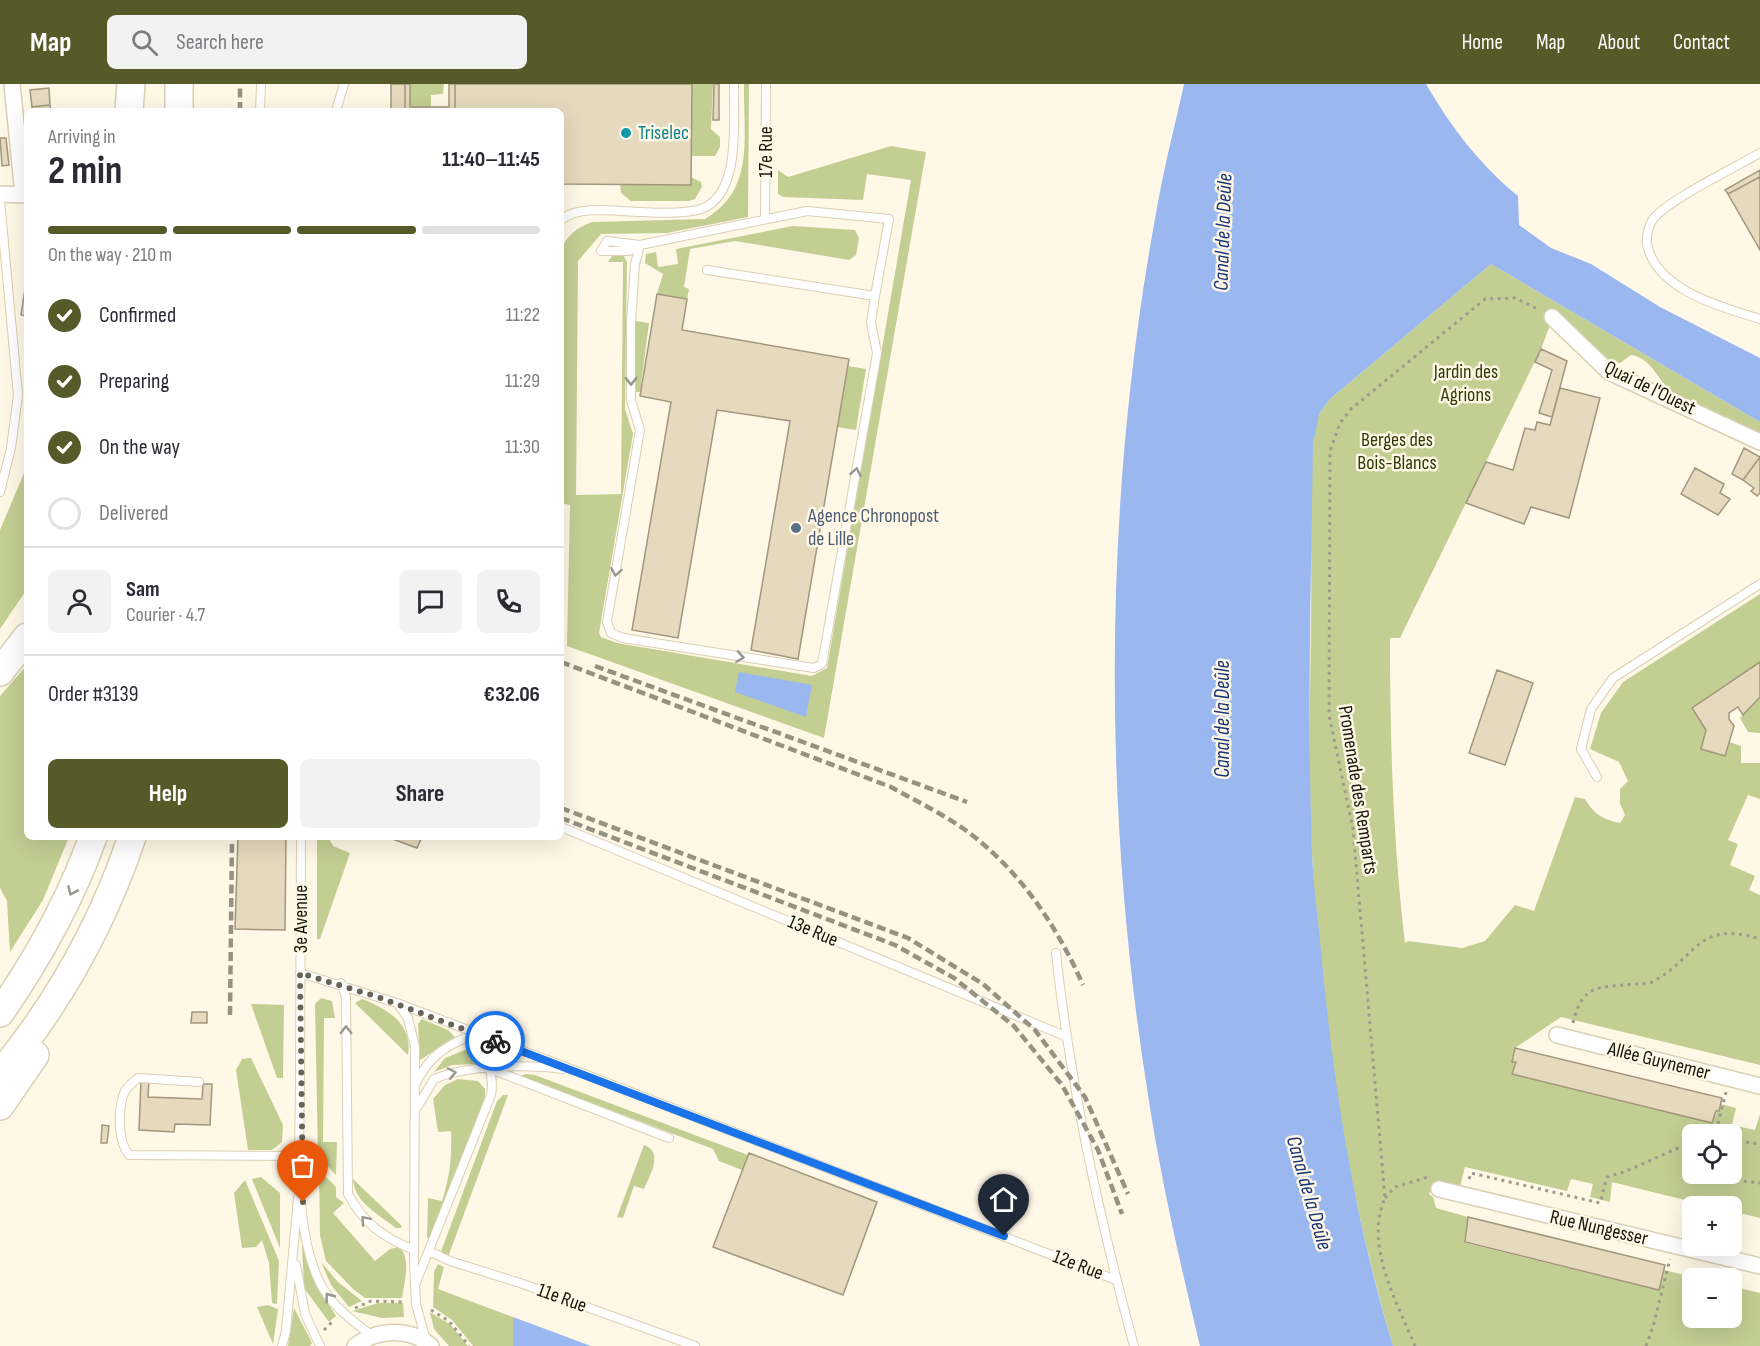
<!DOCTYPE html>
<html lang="en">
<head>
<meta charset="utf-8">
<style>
  :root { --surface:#fff; --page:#f2f2f3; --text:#2b2b33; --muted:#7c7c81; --line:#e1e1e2; --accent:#555a28 }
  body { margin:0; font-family:"Sofia Sans Condensed",sans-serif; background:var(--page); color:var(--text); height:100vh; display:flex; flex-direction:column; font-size:22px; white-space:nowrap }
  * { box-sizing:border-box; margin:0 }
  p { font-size:20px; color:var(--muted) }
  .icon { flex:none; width:33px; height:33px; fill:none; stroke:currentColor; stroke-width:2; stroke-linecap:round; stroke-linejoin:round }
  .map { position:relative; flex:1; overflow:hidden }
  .sheet { position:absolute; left:24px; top:24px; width:540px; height:732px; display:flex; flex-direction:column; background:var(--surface); border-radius:9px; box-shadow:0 6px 24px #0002 }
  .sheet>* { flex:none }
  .controls { position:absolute; left:1682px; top:1040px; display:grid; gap:12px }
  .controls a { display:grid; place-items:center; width:60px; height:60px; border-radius:9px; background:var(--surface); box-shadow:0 6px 24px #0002; font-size:30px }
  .pin { position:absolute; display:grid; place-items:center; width:51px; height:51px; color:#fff; margin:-62px -26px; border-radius:50% 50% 50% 0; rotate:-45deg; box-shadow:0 0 6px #0007 }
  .pin .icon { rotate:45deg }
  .courier { position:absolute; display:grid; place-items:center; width:60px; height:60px; margin:-30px; border:4px solid #1a73e8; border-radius:50%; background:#fff; color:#222; box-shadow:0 2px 8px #0007 }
  .overview em { font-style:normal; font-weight:700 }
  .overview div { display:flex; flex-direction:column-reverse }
  .overview { display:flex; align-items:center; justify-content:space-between; height:102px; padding:0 24px }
  h1 { font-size:39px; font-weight:700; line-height:45px }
  .bar { display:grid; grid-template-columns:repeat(4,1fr); gap:9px 6px; align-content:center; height:72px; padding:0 24px }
  .bar i { height:8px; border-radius:4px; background:var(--line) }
  .bar .selected { background:var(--accent) }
  .bar p { grid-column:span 4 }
  .line { display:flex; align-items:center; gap:15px; padding:0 24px; border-top:2px solid var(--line) }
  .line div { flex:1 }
  .round { display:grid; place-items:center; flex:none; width:63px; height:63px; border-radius:9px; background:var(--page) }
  ol { padding:0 24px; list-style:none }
  li { display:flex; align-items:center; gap:18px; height:66px }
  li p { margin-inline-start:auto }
  li .icon { padding:6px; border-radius:50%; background:var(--accent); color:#fff; stroke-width:4 }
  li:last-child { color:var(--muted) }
  li i { width:33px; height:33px; border:3px solid var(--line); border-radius:50% }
  .cta { display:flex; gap:12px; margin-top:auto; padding:12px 24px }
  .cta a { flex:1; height:69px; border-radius:9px; background:var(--accent); color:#fff; font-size:24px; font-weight:700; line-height:69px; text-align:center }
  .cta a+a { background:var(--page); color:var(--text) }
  header { display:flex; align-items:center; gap:36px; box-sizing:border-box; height:84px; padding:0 30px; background:var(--accent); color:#fff }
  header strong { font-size:28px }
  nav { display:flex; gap:33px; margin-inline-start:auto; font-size:21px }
  .search { width:420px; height:54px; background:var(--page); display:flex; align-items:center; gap:15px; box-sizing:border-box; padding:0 21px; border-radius:9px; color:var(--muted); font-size:22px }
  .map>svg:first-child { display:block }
</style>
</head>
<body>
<header>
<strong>Map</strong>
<div class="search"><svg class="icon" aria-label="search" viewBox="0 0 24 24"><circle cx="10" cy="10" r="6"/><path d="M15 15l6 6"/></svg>Search here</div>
<nav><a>Home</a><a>Map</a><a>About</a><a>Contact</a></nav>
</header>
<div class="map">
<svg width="1760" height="1262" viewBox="0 0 1760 1262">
  <rect width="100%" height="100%" fill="#fff8e7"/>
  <!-- green -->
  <path fill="#c3ce93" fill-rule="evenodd" d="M410 0H444L443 10 431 11V23H410Z
    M692 0H713L711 45 720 53V63L715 72H692Z
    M744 0H749L748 133 667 149 601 150 578 177 576 411 621 410 623 178H608L612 172 623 171 627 178 625 325 633 350 599 549 601 553 617 559 812 592 827 584 911 96 867 90 863 116 783 113 778 110V86L788 93 891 62 926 68 824 654 567 562 570 421 561 419V167C566 151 577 144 592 138L705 135C756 105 743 52 744 0Z
    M691 93 701 98 702 103 695 115 689 117H631L621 109 620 101H691Z
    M793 142 855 146 859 154 856 171 849 176 735 157 690 165 684 203 689 205 687 215 657 210 663 190 645 179 646 170 656 168 658 183 678 180 676 165Z
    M1491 180 1760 338V350C1733 334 1701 326 1675 310 1657 298 1653 274 1631 271L1620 279 1605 275 1594 267 1563 232 1555 228 1541 265 1400 554H1390C1390 656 1393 758 1405 859L1408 857 1462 864 1485 857 1515 821 1534 827 1575 713 1585 715C1594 730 1602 735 1620 739L1625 731 1620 719V705L1628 697 1619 678 1590 665 1601 629 1623 598 1760 510V578L1692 624 1706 646 1701 665 1724 672 1729 658 1741 662V679H1760V715L1748 711 1728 756 1738 760 1730 781 1755 792 1749 806 1760 811V981L1561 933 1515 964 1512 977 1516 978 1513 990 1712 1039 1721 1020 1736 1024 1732 1041 1755 1046 1760 1030V1134L1731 1127V1122H1709L1612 1098 1610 1118 1590 1113 1593 1100 1571 1095 1567 1107 1465 1083 1460 1103 1437 1100 1429 1110 1433 1113 1436 1124 1468 1133 1465 1159 1658 1206 1664 1186 1697 1194H1692V1233H1731V1202L1760 1209V1262H1393C1347 1108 1319 930 1312 769 1308 693 1310 617 1311 541 1312 477 1309 411 1314 347L1319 330 1330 315ZM1692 1050H1731V1089H1692Z
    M636 237 649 239 640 308H635Z
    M848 282 866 285 856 346 837 343Z
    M27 382V505L0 545V446Z
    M27 581V753H69L43 816 10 868 7 817 0 804V612Z
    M1760 613V649L1748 648 1740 634Z
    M317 753H328L333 762 350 769 320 855H317Z
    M321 914 332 917 335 934H324L323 1058H337L336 1091 318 1072 315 920Z
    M362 915C387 925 413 939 408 971L355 919Z
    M251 920 284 921 283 994H277Z
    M422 935 448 946 455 953 420 976 418 940Z
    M467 965 472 966 479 976 477 980 452 981 434 988 445 974Z
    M251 974 283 1041 282 1058 272 1066H248L236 986 242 975Z
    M525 990 535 991 748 1071 742 1086 719 1077 713 1065 521 992Z
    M458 995 478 997 485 1005V1013L432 1152 427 1154 428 1114 442 1117C450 1092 452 1073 451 1047L438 1048 433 1015 445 1001Z
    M503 1011H508L448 1173 440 1170 497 1017Z
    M644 1061C664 1068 650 1091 644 1105L634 1102 623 1134 617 1133Z
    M319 1086 336 1103V1113L344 1119 333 1129 375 1177 390 1165 399 1163C412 1174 404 1199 402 1214H365L353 1205 326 1177 320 1151Z
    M261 1093 280 1109V1164L252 1095Z
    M353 1095 402 1142 401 1144H396C379 1131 354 1118 353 1095Z
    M245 1096 279 1177 277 1220 272 1219 269 1179 262 1156 256 1163 242 1164 234 1109Z
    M302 1161 319 1205 336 1232 329 1238 304 1204Z
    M321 1178 338 1198 362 1217 349 1223 331 1201Z
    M438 1180 444 1183 438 1205 513 1233V1262H473L452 1236 433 1223 434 1188Z
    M378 1219H403L404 1233 382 1234 352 1227Z
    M268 1221 278 1225 273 1260 257 1223Z
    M294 1224 312 1259 310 1262H288Z
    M430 1228 451 1241 468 1262H449L434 1245Z"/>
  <!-- water -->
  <path fill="#9ab7f0" d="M1184 0H1426C1451 43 1479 80 1518 112L1519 141 1551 164 1591 180 1660 223 1760 274V338L1491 180 1330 315 1319 330 1313 360C1311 496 1307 632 1312 767 1313 800 1318 834 1321 867 1333 1000 1354 1134 1393 1262H1200C1180 1179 1161 1096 1148 1011 1101 716 1103 407 1159 113 1166 75 1176 37 1184 0Z
    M739 588 812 601 806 633 735 608Z
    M513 1233 591 1262H513Z"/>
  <!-- building -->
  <path fill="#e5d9be" stroke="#a2977d" stroke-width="1.5" d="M391 0H405V25H391Z
    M405 0H410V23H449V0H455V26L391 27 405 25Z
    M455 0H692L691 101 561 100V27H410L455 26Z
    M714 0H719V36H713Z
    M49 4 50 21 32 23 30 6Z
    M50 21 51 27H32V23Z
    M0 54H6L9 81 2 82Z
    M1760 86V93L1728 110 1725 106Z
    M1760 93V166L1728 110Z
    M27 192V232L21 231Z
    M657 210 687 215 682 246 849 275 798 575 751 566 790 337 717 326 678 554 632 546 671 318 640 312Z
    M1541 265 1567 277 1552 333 1539 329 1552 286 1535 278Z
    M1560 304 1600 314 1569 434 1531 423 1524 440 1466 419 1486 378 1513 386 1525 344 1535 346 1537 338 1550 341Z
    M1744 364 1760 373 1743 396 1732 390Z
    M1760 373V409L1757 412 1751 407 1754 404 1743 396Z
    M1695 384 1724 400 1720 409 1730 415 1718 431 1681 410Z
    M1760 578V613L1743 631 1738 623 1729 629V635L1734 642 1725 672 1701 665 1706 646 1692 624Z
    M1497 586 1533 599 1505 681 1469 669Z
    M238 753H286L285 846 235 845Z
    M387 753H422L417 764Z
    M192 928H207V939H191Z
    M1515 964 1722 1014 1719 1027H1716L1712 1039 1512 990 1516 978H1512Z
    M141 997H149L148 1013 202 1015 203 1000H212L210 1041 175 1040 174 1048 139 1046Z
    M102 1041 109 1042 107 1059H101Z
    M749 1069 877 1118 843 1211 713 1163Z
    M1468 1133 1665 1181 1659 1206 1465 1158Z"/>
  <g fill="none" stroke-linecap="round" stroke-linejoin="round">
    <defs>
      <path id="service" d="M260 27 261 0
        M336 27 344 0
        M1760 69C1736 83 1670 115 1654 134 1649 140 1646 152 1647 160 1656 206 1721 223 1760 235
        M0 116 18 311 11 364 0 408
        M765 135 766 0
        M561 136C573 126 590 126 605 126 629 127 680 132 701 125 742 111 733 35 734 0
        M640 161 635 180 631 238V316L640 346 607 538 611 549 623 554 814 584 822 580 877 269 871 239 875 212
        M601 167H629L640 161 807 127 889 135 875 212 707 186
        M601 167 607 157 640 161
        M1597 693 1581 665 1591 625 1613 594 1760 500
        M561 743 1065 952
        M301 753C301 835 300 917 300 999 300 1060 293 1140 319 1197 330 1221 352 1236 372 1252
        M1056 869C1070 1001 1099 1133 1134 1262
        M300 889 397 919 579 988 1116 1196
        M341 899 346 913 348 1110C364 1140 383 1153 414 1166
        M398 920 408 934 415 963 414 1178 416 1220 426 1257
        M491 985 669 1054
        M199 998 138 994C132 999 125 1004 123 1012 118 1029 118 1058 129 1071L300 1072
        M418 1022 434 995C467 981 527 980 563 985
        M429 1167 450 1177 520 1199 695 1262
        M296 1181 305 1230 320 1262
        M415 1201 491 1011C495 988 485 970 474 950 447 961 429 972 416 999
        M282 1262 286 1247 298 1114"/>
      <path id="minor" d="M12 0 23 111
        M0 110 27 111
        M1552 233 1609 288 1760 358
        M1557 951 1760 1002
        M1439 1105 1760 1182
        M355 1262C377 1245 410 1243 431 1262"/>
      <path id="motorway" d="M179 0V27
        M129 27 131 0
        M0 588 27 553
        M0 929C39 873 70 817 93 753
        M0 990C58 920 103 839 132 753
        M0 1022 35 971"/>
    </defs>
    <!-- service casing -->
    <use href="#service" stroke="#dacfb3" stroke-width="10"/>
    <!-- minor casing -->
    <use href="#minor" stroke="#dacfb3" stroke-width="18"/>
    <!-- motorway casing -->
    <use href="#motorway" stroke="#dacfb3" stroke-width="30"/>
    <!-- path -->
    <path stroke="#a09a8c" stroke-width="3" stroke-dasharray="3 4.5" stroke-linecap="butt" d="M1573 939C1583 899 1597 904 1634 900 1640 900 1647 900 1652 898 1697 875 1696 835 1760 855
      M1709 1050 1716 1047 1726 1008
      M1731 1056 1760 1060
      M1720 1089 1719 1094 1760 1099
      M1469 1095 1471 1089 1600 1119 1607 1093 1624 1088 1692 1058
      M1385 1114 1395 1103 1428 1093
      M355 1224 371 1217 405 1218
      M431 1226 449 1237 469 1262
      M324 1246 334 1236
      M1415 1262C1397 1218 1364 1161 1385 1114L1353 745 1329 631 1330 367 1340 339 1351 325 1485 215 1515 214 1540 226
      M1646 1262 1653 1243 1670 1175"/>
    <!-- service -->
    <use href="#service" stroke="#fff" stroke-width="8"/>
    <!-- minor -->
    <use href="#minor" stroke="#fff" stroke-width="15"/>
    <!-- motorway -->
    <use href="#motorway" stroke="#fff" stroke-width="27"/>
    <!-- rail -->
    <path stroke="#969183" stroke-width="4.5" stroke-dasharray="9 4.5" stroke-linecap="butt" d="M240 27V0
      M561 578 891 703C916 717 941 729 964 745 1018 784 1056 840 1083 901
      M595 582 967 718
      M561 724 908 854 983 900 1035 946 1085 1013 1128 1110
      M561 734 895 861 954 894 1014 942 1062 1001 1098 1066 1122 1130
      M230 931 232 753"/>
  </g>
  <!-- one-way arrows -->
  <defs><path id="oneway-chevron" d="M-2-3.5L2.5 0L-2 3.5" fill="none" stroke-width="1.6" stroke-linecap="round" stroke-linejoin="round" transform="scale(1.5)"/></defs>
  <g stroke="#989691">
    <use href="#oneway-chevron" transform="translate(631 297) rotate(90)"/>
    <use href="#oneway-chevron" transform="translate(856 388) rotate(-80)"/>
    <use href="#oneway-chevron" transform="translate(616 488) rotate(100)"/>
    <use href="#oneway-chevron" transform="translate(740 573) rotate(9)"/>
    <use href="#oneway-chevron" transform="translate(72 807) rotate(114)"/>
    <use href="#oneway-chevron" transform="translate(346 946) rotate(-90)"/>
    <use href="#oneway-chevron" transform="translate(452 989) rotate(-12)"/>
    <use href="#oneway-chevron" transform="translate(365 1136) rotate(-131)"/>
    <use href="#oneway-chevron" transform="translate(329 1213) rotate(-127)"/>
  </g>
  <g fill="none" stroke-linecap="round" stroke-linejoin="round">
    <!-- done -->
    <path stroke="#6a6458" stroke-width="6" stroke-dasharray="0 10.8" d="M303 1118 300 889 378 913 495 957"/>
    <!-- route -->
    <path stroke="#1a73e8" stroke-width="8" d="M495 957 1004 1152"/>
  </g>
  <!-- markers -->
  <circle fill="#0f9aa8" stroke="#fff8e7" stroke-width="2" cx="626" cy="49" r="6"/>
  <circle fill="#5c6f8a" stroke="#fff8e7" stroke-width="2" cx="796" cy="444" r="6"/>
  <g text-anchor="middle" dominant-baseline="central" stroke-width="5" stroke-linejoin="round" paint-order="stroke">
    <!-- culture labels -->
    <g font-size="20" fill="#0d838f" stroke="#fff8e7" text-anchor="start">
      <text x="638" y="49">Triselec</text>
    </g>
    <!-- street labels -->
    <g font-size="20" fill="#19150b" stroke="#fff8e7">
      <text transform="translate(766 68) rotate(-90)">17e Rue</text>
      <text transform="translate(1650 304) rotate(26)">Quai de l'Ouest</text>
      <text transform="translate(1358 706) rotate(81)">Promenade des Remparts</text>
      <text transform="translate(301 835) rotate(-90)">3e Avenue</text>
      <text transform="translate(813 847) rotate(23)">13e Rue</text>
      <text transform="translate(1659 977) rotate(14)">Allée Guynemer</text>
      <text transform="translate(1599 1144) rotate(13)">Rue Nungesser</text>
      <text transform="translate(1078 1181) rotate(21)">12e Rue</text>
      <text transform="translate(562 1214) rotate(20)">11e Rue</text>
    </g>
    <!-- park labels -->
    <g font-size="20" fill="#323905" stroke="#fff8e7">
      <text x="1466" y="288">Jardin des<tspan x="1466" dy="23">Agrions</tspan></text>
      <text x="1397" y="356">Berges des<tspan x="1397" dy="23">Bois-Blancs</tspan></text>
    </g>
    <!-- service labels -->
    <g font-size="20" fill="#4e5e75" stroke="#fff8e7" text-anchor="start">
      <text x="808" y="432">Agence Chronopost<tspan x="808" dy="23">de Lille</tspan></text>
    </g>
    <!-- water labels -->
    <g font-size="21" font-style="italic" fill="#183577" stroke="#fff8e7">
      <text transform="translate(1223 148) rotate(-88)">Canal de la Deûle</text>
      <text transform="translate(1222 635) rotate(-90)">Canal de la Deûle</text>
      <text transform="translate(1309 1109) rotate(74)">Canal de la Deûle</text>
    </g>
  </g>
</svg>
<div class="controls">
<a><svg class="icon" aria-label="locate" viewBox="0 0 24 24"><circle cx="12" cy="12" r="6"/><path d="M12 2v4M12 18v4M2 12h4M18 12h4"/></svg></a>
<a>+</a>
<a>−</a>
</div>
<div class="pin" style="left:303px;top:1118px;background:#ea580c"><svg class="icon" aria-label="bag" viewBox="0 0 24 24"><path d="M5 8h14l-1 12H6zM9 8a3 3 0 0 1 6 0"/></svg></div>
<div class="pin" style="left:1004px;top:1152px;background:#1f2937"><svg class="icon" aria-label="home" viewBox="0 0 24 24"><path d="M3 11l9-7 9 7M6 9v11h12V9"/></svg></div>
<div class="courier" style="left:495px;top:957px"><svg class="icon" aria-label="bike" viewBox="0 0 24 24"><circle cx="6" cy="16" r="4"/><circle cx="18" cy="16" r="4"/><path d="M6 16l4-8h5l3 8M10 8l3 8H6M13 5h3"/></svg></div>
<section class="sheet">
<div class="overview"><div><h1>2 min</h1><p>Arriving in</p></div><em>11:40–11:45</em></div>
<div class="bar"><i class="selected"></i><i class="selected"></i><i class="selected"></i><i></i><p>On the way · 210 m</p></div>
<ol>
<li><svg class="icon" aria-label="check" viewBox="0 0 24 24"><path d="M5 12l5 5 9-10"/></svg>Confirmed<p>11:22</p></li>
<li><svg class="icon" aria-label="check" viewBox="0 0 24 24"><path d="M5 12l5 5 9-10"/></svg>Preparing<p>11:29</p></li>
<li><svg class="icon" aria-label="check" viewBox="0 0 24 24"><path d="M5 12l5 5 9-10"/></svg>On the way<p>11:30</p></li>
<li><i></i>Delivered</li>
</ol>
<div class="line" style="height:108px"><a class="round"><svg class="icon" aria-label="person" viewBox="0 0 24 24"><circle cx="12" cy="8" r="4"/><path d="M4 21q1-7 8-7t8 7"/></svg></a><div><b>Sam</b><p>Courier · 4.7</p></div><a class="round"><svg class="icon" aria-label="chat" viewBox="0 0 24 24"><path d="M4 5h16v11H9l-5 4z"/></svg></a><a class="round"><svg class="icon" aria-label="phone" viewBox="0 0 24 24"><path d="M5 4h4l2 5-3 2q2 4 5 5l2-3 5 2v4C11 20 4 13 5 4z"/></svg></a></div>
<div class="line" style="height:78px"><div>Order #3139</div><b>€32.06</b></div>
<div class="cta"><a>Help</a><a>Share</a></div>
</section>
</div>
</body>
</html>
